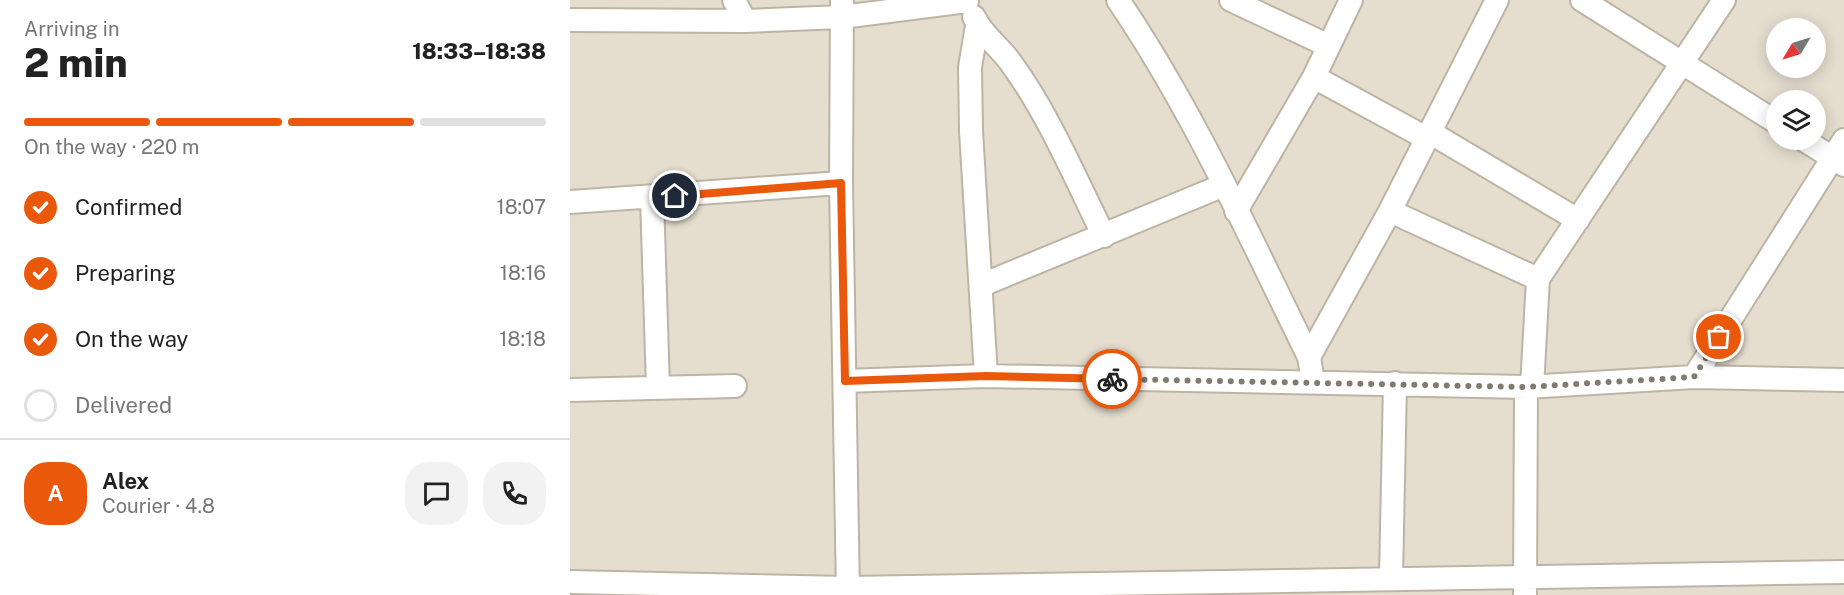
<!DOCTYPE html>
<html lang="en">
<head>
<meta charset="utf-8">
<style>
  :root { --surface:#fff; --page:#f2f2f2; --text:#222; --muted:#767676; --line:#e0e0e0; --accent:#ea580c }
  body { margin:0; font-family:"Public Sans",sans-serif; background:var(--page); color:var(--text); height:100vh; display:flex; flex-direction:column; font-size:22px; white-space:nowrap }
  * { box-sizing:border-box; margin:0 }
  p { font-size:20px; color:var(--muted) }
  .icon { flex:none; width:33px; height:33px; fill:none; stroke:currentColor; stroke-width:2; stroke-linecap:round; stroke-linejoin:round }
  .map { position:relative; flex:1; overflow:hidden }
  .side { display:flex; flex-direction:column; background:var(--surface); width:570px }
  .side>* { flex:none }
  .needle { width:39px; rotate:232deg }
  .buttons { position:absolute; left:1196px; top:18px; display:grid; gap:12px }
  .buttons a { display:grid; place-items:center; width:60px; height:60px; border-radius:50%; background:var(--surface); box-shadow:0 3px 15px #0003; font-size:30px }
  .pin { position:absolute; display:grid; place-items:center; width:51px; height:51px; color:#fff; margin:-26px; border:3px solid #fff; border-radius:50%; box-shadow:0 2px 6px #0007 }
  .courier { position:absolute; display:grid; place-items:center; width:60px; height:60px; margin:-30px; border:4px solid #ea580c; border-radius:50%; background:#fff; color:#222; box-shadow:0 2px 8px #0007 }
  .headline em { font-style:normal; font-weight:800 }
  .headline div { display:flex; flex-direction:column-reverse }
  .headline { display:flex; align-items:center; justify-content:space-between; height:102px; padding:0 24px }
  h1 { font-size:39px; font-weight:800; line-height:45px }
  .bar { display:grid; grid-template-columns:repeat(4,1fr); gap:9px 6px; align-content:center; height:72px; padding:0 24px }
  .bar i { height:8px; border-radius:4px; background:var(--line) }
  .bar .current { background:var(--accent) }
  .bar p { grid-column:span 4 }
  .line { display:flex; align-items:center; gap:15px; padding:0 24px; border-top:2px solid var(--line) }
  .line div { flex:1 }
  .round { display:grid; place-items:center; flex:none; width:63px; height:63px; border-radius:24px; background:var(--page) }
  ol { padding:0 24px; list-style:none }
  li { display:flex; align-items:center; gap:18px; height:66px }
  li p { margin-inline-start:auto }
  li .icon { padding:6px; border-radius:50%; background:var(--accent); color:#fff; stroke-width:4 }
  li:last-child { color:var(--muted) }
  li i { width:33px; height:33px; border:3px solid var(--line); border-radius:50% }
  main { display:flex; flex:1; min-height:0 }
  .map>svg:first-child { display:block }
</style>
</head>
<body>
<main>
<section class="side">
<div class="headline"><div><h1>2 min</h1><p>Arriving in</p></div><em>18:33–18:38</em></div>
<div class="bar"><i class="current"></i><i class="current"></i><i class="current"></i><i></i><p>On the way · 220 m</p></div>
<ol>
<li><svg class="icon" aria-label="check" viewBox="0 0 24 24"><path d="M5 12l5 5 9-10"/></svg>Confirmed<p>18:07</p></li>
<li><svg class="icon" aria-label="check" viewBox="0 0 24 24"><path d="M5 12l5 5 9-10"/></svg>Preparing<p>18:16</p></li>
<li><svg class="icon" aria-label="check" viewBox="0 0 24 24"><path d="M5 12l5 5 9-10"/></svg>On the way<p>18:18</p></li>
<li><i></i>Delivered</li>
</ol>
<div class="line" style="height:108px"><b class="round" style="background:var(--accent);color:#fff">A</b><div><b>Alex</b><p>Courier · 4.8</p></div><a class="round"><svg class="icon" aria-label="chat" viewBox="0 0 24 24"><path d="M4 5h16v11H9l-5 4z"/></svg></a><a class="round"><svg class="icon" aria-label="phone" viewBox="0 0 24 24"><path d="M5 4h4l2 5-3 2q2 4 5 5l2-3 5 2v4C11 20 4 13 5 4z"/></svg></a></div>
</section>
<div class="map">
<svg width="1274" height="595" viewBox="0 0 1274 595">
  <rect width="100%" height="100%" fill="#f1ede1"/>
  <!-- residential -->
  <path fill="#e5decf" fill-rule="evenodd" d="M0 0H1274V595H0ZM1206 28H1245V68H1206ZM1206 100H1245V140H1206Z"/>
  <g fill="none" stroke-linecap="round" stroke-linejoin="round">
    <defs>
      <path id="minor" d="M164 0 175 21
        M272 0 271 183 278 595
        M548 0C624 112 679 236 739 357
        M661 0 759 46
        M1012 0 1206 122
        M404 17C412 35 430 47 441 63 479 115 505 178 534 236
        M0 20 175 21 272 17 397 1
        M407 26 400 67 401 131 416 376
        M744 77 858 139
        M861 133 1008 220
        M1234 140 1274 165
        M82 198 88 387
        M0 202 271 183
        M666 211 744 77 781 0
        M820 211 968 279
        M412 285 654 185
        M1124 377 1274 140
        M275 381 416 376 956 387 1124 377 1274 380
        M743 382 739 357 820 211 927 0
        M962 387 968 279 1154 0
        M0 390 165 386
        M821 578 825 383
        M0 582 278 588 1274 572
        M955 595 956 387"/>
    </defs>
    <!-- minor casing -->
    <use href="#minor" stroke="#bdb4a4" stroke-width="26"/>
    <!-- minor -->
    <use href="#minor" stroke="#fff" stroke-width="22"/>
  </g>
  <g fill="none" stroke-linecap="round" stroke-linejoin="round">
    <!-- done -->
    <path stroke="#807a6f" stroke-width="6" stroke-dasharray="0 10.8" d="M542 379 956 387 1124 377 1149 337"/>
    <!-- route -->
    <path stroke="#ea580c" stroke-width="8" d="M105 196 271 183 275 381 416 376 542 379"/>
  </g>
</svg>
<div class="buttons">
<a><svg class="needle" viewBox="-14 -14 28 28"><path d="M0-13l5 13h-10z" fill="#e53935"/><path d="M0 13l5-13h-10z" fill="#767676"/></svg></a>
<a><svg class="icon" aria-label="layers" viewBox="0 0 24 24"><path d="M12 4l9 5-9 5-9-5zM3 14l9 5 9-5"/></svg></a>
</div>
<div class="pin" style="left:1149px;top:337px;background:#ea580c"><svg class="icon" aria-label="bag" viewBox="0 0 24 24"><path d="M5 8h14l-1 12H6zM9 8a3 3 0 0 1 6 0"/></svg></div>
<div class="pin" style="left:105px;top:196px;background:#1f2937"><svg class="icon" aria-label="home" viewBox="0 0 24 24"><path d="M3 11l9-7 9 7M6 9v11h12V9"/></svg></div>
<div class="courier" style="left:542px;top:379px"><svg class="icon" aria-label="bike" viewBox="0 0 24 24"><circle cx="6" cy="16" r="4"/><circle cx="18" cy="16" r="4"/><path d="M6 16l4-8h5l3 8M10 8l3 8H6M13 5h3"/></svg></div>
</div>
</main>
</body>
</html>
